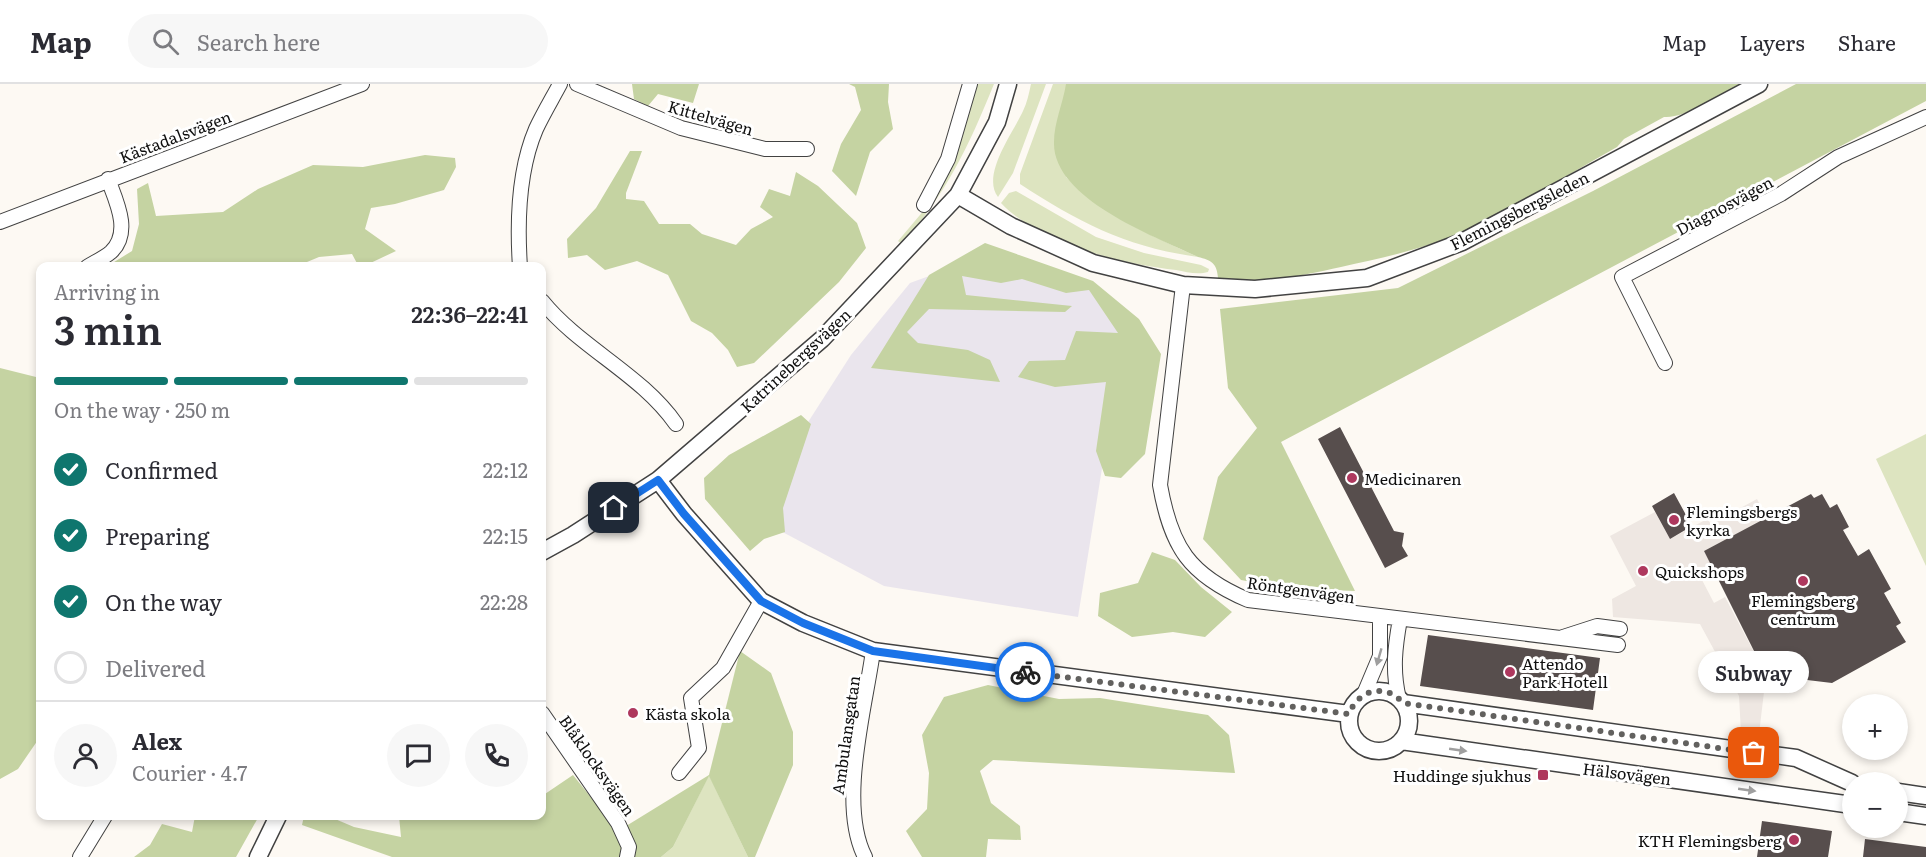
<!DOCTYPE html>
<html lang="en">
<head>
<meta charset="utf-8">
<style>
  :root { --surface:#fff; --page:#f7f7f7; --text:#2b2b33; --muted:#7c7c81; --line:#e1e1e2; --accent:#0f766e }
  body { margin:0; font-family:Literata,serif; background:var(--page); color:var(--text); height:100vh; display:flex; flex-direction:column; font-size:22px; white-space:nowrap }
  * { box-sizing:border-box; margin:0 }
  p { font-size:20px; color:var(--muted) }
  .icon { flex:none; width:33px; height:33px; fill:none; stroke:currentColor; stroke-width:2; stroke-linecap:round; stroke-linejoin:round }
  .map { position:relative; flex:1; overflow:hidden }
  .details { position:absolute; left:36px; top:178px; width:510px; height:558px; display:flex; flex-direction:column; background:var(--surface); border-radius:12px; box-shadow:0 3px 9px #0003 }
  .details>* { flex:none }
  .fabs { position:absolute; left:1842px; top:610px; display:grid; gap:12px }
  .fabs a { display:grid; place-items:center; width:66px; height:66px; border-radius:50%; background:var(--surface); box-shadow:0 3px 9px #0003; font-size:30px }
  .pin { position:absolute; display:grid; place-items:center; width:51px; height:51px; color:#fff; margin:-26px; border-radius:12px; box-shadow:0 3px 9px #0006 }
  .courier { position:absolute; display:grid; place-items:center; width:60px; height:60px; margin:-30px; border:4px solid #1a73e8; border-radius:50%; background:#fff; color:#222; box-shadow:0 2px 8px #0007 }
  .bubble { position:absolute; height:42px; border-radius:21px; background:var(--surface); box-shadow:0 3px 9px #0003; font-size:20px; font-weight:600; line-height:42px; text-align:center }
  .head em { font-style:normal; font-weight:600 }
  .head div { display:flex; flex-direction:column-reverse }
  .head { display:flex; align-items:center; justify-content:space-between; height:102px; padding:0 18px }
  h1 { font-size:39px; font-weight:600; line-height:45px }
  .bar { display:grid; grid-template-columns:repeat(4,1fr); gap:9px 6px; align-content:center; height:72px; padding:0 18px }
  .bar i { height:8px; border-radius:4px; background:var(--line) }
  .bar .selected { background:var(--accent) }
  .bar p { grid-column:span 4 }
  .line { display:flex; align-items:center; gap:15px; padding:0 18px; border-top:2px solid var(--line) }
  .line div { flex:1 }
  .round { display:grid; place-items:center; flex:none; width:63px; height:63px; border-radius:32px; background:var(--page) }
  ol { padding:0 18px; list-style:none }
  li { display:flex; align-items:center; gap:18px; height:66px }
  li p { margin-inline-start:auto }
  li .icon { padding:6px; border-radius:50%; background:var(--accent); color:#fff; stroke-width:4 }
  li:last-child { color:var(--muted) }
  li i { width:33px; height:33px; border:3px solid var(--line); border-radius:50% }
  header { display:flex; align-items:center; gap:36px; box-sizing:border-box; height:84px; padding:0 30px; background:var(--surface); border-bottom:2px solid var(--line) }
  header strong { font-size:28px }
  nav { display:flex; gap:33px; margin-inline-start:auto; font-size:21px }
  .search { width:420px; height:54px; background:var(--page); display:flex; align-items:center; gap:15px; box-sizing:border-box; padding:0 21px; border-radius:33px; color:var(--muted); font-size:22px }
  .map>svg:first-child { display:block }
</style>
</head>
<body>
<header>
<strong>Map</strong>
<div class="search"><svg class="icon" aria-label="search" viewBox="0 0 24 24"><circle cx="10" cy="10" r="6"/><path d="M15 15l6 6"/></svg>Search here</div>
<nav><a>Map</a><a>Layers</a><a>Share</a></nav>
</header>
<div class="map">
<svg width="1926" height="773" viewBox="0 0 1926 773">
  <rect width="100%" height="100%" fill="#fdf9f3"/>
  <!-- industrial -->
  <path fill="#eae5ed" d="M962 180 1089 200 1125 242 1078 533 884 502 775 444 803 346 851 271 910 199Z"/>
  <!-- green -->
  <path fill="#dde4c0" d="M975 0H994C968 64 947 108 902 160L898 157 925 125Z
    M1031 0H1046L1013 89 998 113C981 91 1013 49 1023 27 1027 19 1029 9 1031 0Z
    M1053 0H1066V93C1103 131 1151 151 1198 173 1126 163 1080 139 1020 100V90Z
    M1016 107 1096 153 1144 169 1201 181 1209 185 1208 188C1198 191 1186 188 1176 186 1122 180 1040 160 1001 119L1009 109Z
    M1926 350V482L1876 375Z
    M709 691 748 773H661L673 763Z"/>
  <!-- forest -->
  <path fill="#c5d3a2" d="M632 0H699L693 19 658 10 648 22 634 15Z
    M849 0H889L888 18 893 45 870 68 856 112 832 87 841 60 861 26 855 3Z
    M1066 0H1740C1722 10 1684 35 1664 33L1624 55 1617 63C1565 92 1514 125 1460 149 1421 166 1381 174 1341 183 1303 191 1257 203 1218 194 1217 179 1211 176 1198 173 1156 153 1052 115 1054 58 1054 39 1063 19 1066 0Z
    M1796 0H1926V17L1281 358 1355 507 1284 504 1241 496 1203 455 1218 393 1257 344 1228 304 1220 225 1398 204 1593 107Z
    M630 67H642L626 109V115L644 117 659 140H690L702 150 736 161 751 145 773 133 760 123 769 105 790 112 796 88 818 102 857 139 866 164 839 198 754 279 737 283 728 266 712 249 691 237 668 191 637 177 605 186 587 171 568 174 567 155 596 124Z
    M425 71 455 74 456 83 444 106 395 120 371 124 365 145 396 167 362 183H359L352 170 319 173 295 183H106L132 167 139 140 137 105 148 99 156 132 223 128 258 105 313 81 363 83Z
    M985 159 1093 197 1139 235 1161 270 1145 370 1121 394 1105 392 1096 367 1106 298 1055 303 1018 293 1029 277 1065 276 1076 247 1118 249 1089 206 1066 209 1022 195 1001 199 962 192 966 211 1072 222 1065 228 929 225 907 248 918 259 968 266 990 276 1000 298 871 284 929 191Z
    M0 284 40 294V653L18 685 0 695Z
    M801 331 811 340 783 424 785 448 764 455 750 467 705 415 704 394 729 371Z
    M1152 468 1175 476 1201 503 1232 528 1205 553 1173 548 1132 553 1098 532 1100 509 1138 499Z
    M740 567 771 589 793 648V681L755 773H748L709 692 673 763 661 773H392L302 741 304 732H328L354 743 401 753 399 732H542V712L573 691 618 747 709 691Z
    M988 601 1059 615 1100 614 1208 631 1229 651 1235 689 993 676 980 687 991 719 1020 742 1021 756 988 755 986 773H922L906 747 927 725 929 689 922 651 944 613Z
    M195 732H259L236 773H134L150 761 162 740 192 748Z"/>
  <!-- plaza -->
  <path fill="#eee7e2" d="M1757 415 1767 434 1704 467 1716 488 1702 496 1714 519 1725 513 1766 591 1759 650 1755 652 1741 649 1739 612 1700 540 1613 533 1612 515 1636 502 1610 452 1655 428 1670 455 1707 435 1711 440Z"/>
  <!-- building -->
  <path fill="#574e4d" d="M1340 343 1394 447 1404 449 1402 462 1408 472 1385 484 1318 355Z
    M1674 409 1692 442 1670 455 1652 422Z
    M1811 410 1814 414 1822 410 1830 424 1837 420 1849 443 1843 446 1858 472 1869 465 1891 505 1884 509 1901 539 1896 542 1906 558 1832 599 1766 591 1704 467Z
    M1428 551 1600 574 1593 626 1420 602Z
    M1762 737 1832 747 1828 773H1757Z
    M1865 755 1926 763V773H1863Z"/>
  <g fill="none" stroke-linecap="round" stroke-linejoin="round">
    <defs>
      <path id="minor" d="M577 0 681 44 765 65H807
        M924 121 948 75 970 0
        M0 138 362 0
        M87 183C95 178 104 174 111 168 132 148 116 117 108 95
        M520 183C517 139 518 87 536 45 543 30 552 15 560 0
        M1183 201 1160 401C1171 463 1189 491 1248 516L1618 561
        M542 217C580 264 641 290 676 340
        M1665 279 1622 193 1781 110 1838 73 1926 33
        M1563 553 1597 542 1620 545
        M1364 610 1380 572V532
        M1399 615C1392 586 1395 563 1400 535
        M542 629 618 739 629 763 627 773
        M679 689 699 664 691 614 723 584 761 517
        M80 773 105 732
        M865 773C838 720 865 625 873 567"/>
      <path id="tertiary" d="M958 111 1011 142 1093 179 1183 201 1255 205 1367 194 1462 158 1759 0
        M658 396 684 430 761 517 803 539 873 567 1349 630
        M542 468 573 451 658 396 822 255 958 111 997 38 1008 0
        M1349 637a30 30 0 1 1 60 0a30 30 0 1 1-60 0Z
        M1403 619 1796 674 1852 699
        M1401 657 1852 721
        M1898 708 1926 712
        M1898 728 1926 732
        M258 773 278 732"/>
    </defs>
    <!-- minor casing -->
    <use href="#minor" stroke="#424242" stroke-width="16"/>
    <!-- tertiary casing -->
    <use href="#tertiary" stroke="#424242" stroke-width="19"/>
    <!-- minor -->
    <use href="#minor" stroke="#fff" stroke-width="14"/>
    <!-- tertiary -->
    <use href="#tertiary" stroke="#fff" stroke-width="16"/>
  </g>
  <!-- one-way arrows -->
  <defs><path id="oneway-solid" d="M-6-.8H1V-3.2L6.5 0L1 3.2V.8H-6Z" transform="scale(1.5)"/></defs>
  <g fill="#9f9f9f">
    <use href="#oneway-solid" transform="translate(1379 573) rotate(106)"/>
    <use href="#oneway-solid" transform="translate(1458 666) rotate(8)"/>
    <use href="#oneway-solid" transform="translate(1747 706) rotate(8)"/>
  </g>
  <g fill="none" stroke-linecap="round" stroke-linejoin="round">
    <!-- done -->
    <path stroke="#62615f" stroke-width="6" stroke-dasharray="0 10.8" d="M1025 588 1349 630C1358 606 1385 598 1403 619L1754 669"/>
    <!-- route -->
    <path stroke="#1a73e8" stroke-width="8" d="M614 424 658 396 684 430 761 517 803 539 873 567 1025 588"/>
  </g>
  <!-- markers -->
  <g fill="#ae385e" stroke="#fff" stroke-width="2">
    <circle cx="1352" cy="394" r="6"/>
    <circle cx="1674" cy="436" r="6"/>
    <circle cx="1643" cy="487" r="6"/>
    <circle cx="1803" cy="497" r="6"/>
    <circle cx="1510" cy="588" r="6"/>
    <circle cx="633" cy="629" r="6"/>
    <rect x="1537" y="685" width="12" height="12" rx="3"/>
    <circle cx="1794" cy="756" r="6"/>
  </g>
  <g text-anchor="middle" dominant-baseline="central" stroke-width="6" stroke-linejoin="round" paint-order="stroke">
    <!-- street labels -->
    <g font-size="16" fill="#0f0f0f" stroke="#fff">
      <text transform="translate(711 33) rotate(16)">Kittelvägen</text>
      <text transform="translate(175 52) rotate(-21)">Kästadalsvägen</text>
      <text transform="translate(1724 121) rotate(-28)">Diagnosvägen</text>
      <text transform="translate(1519 126) rotate(-27)">Flemingsbergsleden</text>
      <text transform="translate(795 276) rotate(-43)">Katrinebergsvägen</text>
      <text transform="translate(1301 505) rotate(8)">Röntgenvägen</text>
      <text transform="translate(845 651) rotate(-82)">Ambulansgatan</text>
      <text transform="translate(598 681) rotate(55)">Blåklocksvägen</text>
      <text transform="translate(1627 689) rotate(7)">Hälsovägen</text>
    </g>
    <!-- poi labels -->
    <g font-size="16" fill="#0f0f0f" stroke="#fff" text-anchor="start">
      <text x="1364" y="394">Medicinaren</text>
      <text x="1686" y="427">Flemingsbergs<tspan x="1686" dy="18">kyrka</tspan></text>
      <text x="1655" y="487">Quickshops</text>
      <text x="1803" y="516" text-anchor="middle">Flemingsberg<tspan x="1803" dy="18">centrum</tspan></text>
      <text x="1522" y="579">Attendo<tspan x="1522" dy="18">Park Hotell</tspan></text>
      <text x="645" y="629">Kästa skola</text>
      <text x="1531" y="691" text-anchor="end">Huddinge sjukhus</text>
      <text x="1782" y="756" text-anchor="end">KTH Flemingsberg</text>
    </g>
  </g>
</svg>
<div class="fabs">
<a>+</a>
<a>−</a>
</div>
<div class="pin" style="left:1754px;top:669px;background:#ea580c"><svg class="icon" aria-label="bag" viewBox="0 0 24 24"><path d="M5 8h14l-1 12H6zM9 8a3 3 0 0 1 6 0"/></svg></div>
<div class="pin" style="left:614px;top:424px;background:#1f2937"><svg class="icon" aria-label="home" viewBox="0 0 24 24"><path d="M3 11l9-7 9 7M6 9v11h12V9"/></svg></div>
<div class="courier" style="left:1025px;top:588px"><svg class="icon" aria-label="bike" viewBox="0 0 24 24"><circle cx="6" cy="16" r="4"/><circle cx="18" cy="16" r="4"/><path d="M6 16l4-8h5l3 8M10 8l3 8H6M13 5h3"/></svg></div>
<div class="bubble" style="left:1698px;top:567px;width:111px">Subway</div>
<section class="details">
<div class="head"><div><h1>3 min</h1><p>Arriving in</p></div><em>22:36–22:41</em></div>
<div class="bar"><i class="selected"></i><i class="selected"></i><i class="selected"></i><i></i><p>On the way · 250 m</p></div>
<ol>
<li><svg class="icon" aria-label="check" viewBox="0 0 24 24"><path d="M5 12l5 5 9-10"/></svg>Confirmed<p>22:12</p></li>
<li><svg class="icon" aria-label="check" viewBox="0 0 24 24"><path d="M5 12l5 5 9-10"/></svg>Preparing<p>22:15</p></li>
<li><svg class="icon" aria-label="check" viewBox="0 0 24 24"><path d="M5 12l5 5 9-10"/></svg>On the way<p>22:28</p></li>
<li><i></i>Delivered</li>
</ol>
<div class="line" style="height:108px"><a class="round"><svg class="icon" aria-label="person" viewBox="0 0 24 24"><circle cx="12" cy="8" r="4"/><path d="M4 21q1-7 8-7t8 7"/></svg></a><div><b>Alex</b><p>Courier · 4.7</p></div><a class="round"><svg class="icon" aria-label="chat" viewBox="0 0 24 24"><path d="M4 5h16v11H9l-5 4z"/></svg></a><a class="round"><svg class="icon" aria-label="phone" viewBox="0 0 24 24"><path d="M5 4h4l2 5-3 2q2 4 5 5l2-3 5 2v4C11 20 4 13 5 4z"/></svg></a></div>
</section>
</div>
</body>
</html>
